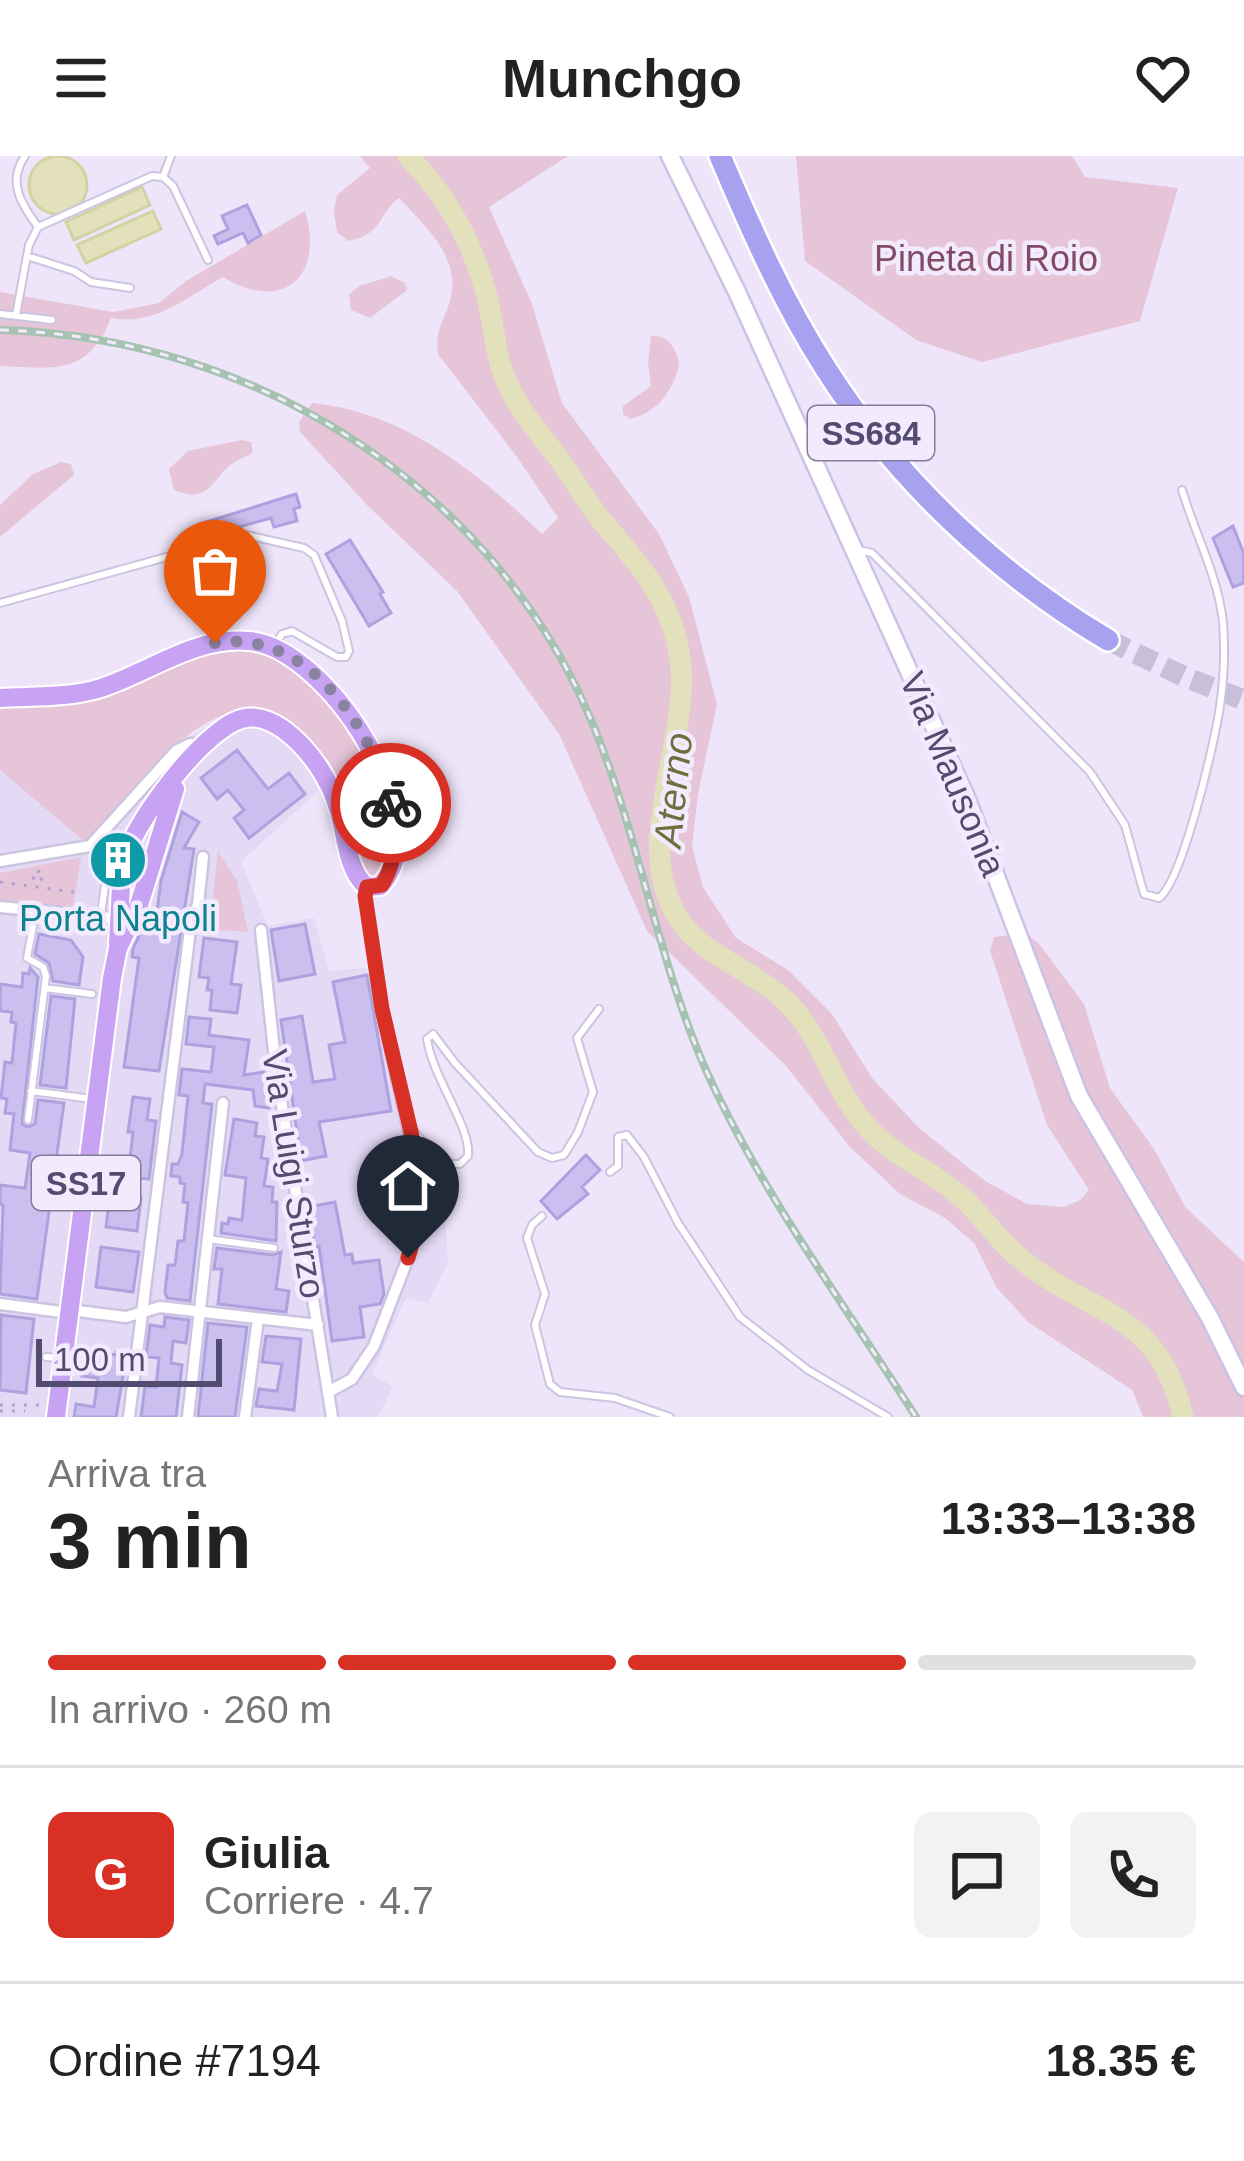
<!DOCTYPE html>
<html lang="it">
<head>
<meta charset="utf-8">
<style>
  :root { --surface:#fff; --page:#f2f2f2; --text:#222; --muted:#767676; --line:#e0e0e0; --accent:#d93025 }
  body { margin:0; font-family:Arial,sans-serif; background:var(--page); color:var(--text); height:100vh; display:flex; flex-direction:column; font-size:45px; white-space:nowrap }
  * { box-sizing:border-box; margin:0 }
  p { font-size:39px; color:var(--muted) }
  .icon { flex:none; width:66px; height:66px; fill:none; stroke:currentColor; stroke-width:2; stroke-linecap:round; stroke-linejoin:round }
  .map { position:relative; height:1261px; overflow:hidden }
  .details { display:flex; flex-direction:column; background:var(--surface); flex:1 }
  .details>* { flex:none }
  .scale { position:absolute; left:36px; bottom:30px; width:186px; box-sizing:border-box; padding-left:12px; border:6px solid #534c71; border-top:0; font-size:33px; line-height:42px; white-space:nowrap; color:#534c71; -webkit-text-stroke:9px #f3ebfd; paint-order:stroke }
  .pin { position:absolute; display:grid; place-items:center; width:102px; height:102px; color:#fff; margin:-123px -51px; border-radius:50% 50% 50% 0; rotate:-45deg; box-shadow:0 0 12px #0007 }
  .pin .icon { rotate:45deg }
  .courier { position:absolute; display:grid; place-items:center; width:120px; height:120px; margin:-60px; border:9px solid #d93025; border-radius:50%; background:#fff; color:#222; box-shadow:0 3px 15px #0007 }
  .overview em { font-style:normal; font-weight:600 }
  .overview div { display:flex; flex-direction:column-reverse }
  .overview { display:flex; align-items:center; justify-content:space-between; height:204px; padding:0 48px }
  h1 { font-size:78px; font-weight:600; line-height:90px }
  .bar { display:grid; grid-template-columns:repeat(4,1fr); gap:18px 12px; align-content:center; height:144px; padding:0 48px }
  .bar i { height:15px; border-radius:9px; background:var(--line) }
  .bar .current { background:var(--accent) }
  .bar p { grid-column:span 4 }
  .line { display:flex; align-items:center; gap:30px; padding:0 48px; border-top:3px solid var(--line) }
  .line div { flex:1 }
  .round { display:grid; place-items:center; flex:none; width:126px; height:126px; border-radius:18px; background:var(--page) }
  header { display:flex; justify-content:space-between; align-items:center; height:156px; padding:0 48px; background:var(--surface); font-size:54px; font-weight:600 }
  .map>svg:first-child { display:block }
</style>
</head>
<body>
<header><svg class="icon" aria-label="menu" viewBox="0 0 24 24"><path d="M4 6h16M4 12h16M4 18h16"/></svg>Munchgo<svg class="icon" aria-label="heart" viewBox="0 0 24 24"><path d="M12 20l-8-8c-3-5 5-10 8-4 3-6 11-1 8 4z"/></svg></header>
<div class="map">
<svg width="1244" height="1261" viewBox="0 0 1244 1261">
  <rect width="100%" height="100%" fill="#efe5fa"/>
  <!-- residential -->
  <path fill="#e5daf6" d="M251 553 332 622 241 706 268 770 314 762 329 815 365 812 445 1057 448 1107 428 1147 406 1142 372 1218 393 1231 378 1261H0V614L85 685 165 598 222 560Z"/>
  <!-- green -->
  <path fill="#e7c5d9" d="M360 0H568L489 51 532 148 562 247 659 378 689 441 717 548 698 638 692 690 703 731 736 782 788 814 832 858 872 922 919 972 985 1025 1027 1048 1064 1051 1080 1044 1089 1034 1047 969 990 795 994 781 1026 777 1040 789 1084 848 1110 932 1154 993 1186 1052 1244 1106V1261H1143L1132 1234 1028 1166 997 1132 974 1087 945 1062 900 1038 850 991 786 910 647 775 559 578 457 435 368 350 300 276 299 266 312 247C403 255 478 317 542 378L558 362 517 301 438 198C435 177 441 170 448 151 465 105 428 73 399 42 376 60 384 78 348 85L337 76 334 55 337 39 370 12Z
    M796 0H1072L1085 21 1178 32 1140 165 982 206 916 184 805 105Z
    M305 55C325 120 283 158 223 121 185 142 156 170 111 162 88 221 53 212 0 210V136L113 156 159 147 186 125Z
    M391 120 405 127 407 134 370 162 351 154 349 139 359 130Z
    M651 180C668 178 678 194 679 210 672 236 658 256 630 263L623 258V250L651 230 648 206Z
    M242 284 251 286 253 296C248 300 241 302 235 306 213 318 212 350 174 334L169 313 188 295Z
    M61 306 71 308 74 319 0 381V349L33 318Z
    M230 493C245 493 261 495 275 502 338 529 413 656 378 721L371 722 363 713 351 667 320 603 240 554C172 570 132 641 85 686L0 614V552Z
    M218 696 237 724 248 776 209 773Z
    M81 701 73 752 0 744V717Z"/>
  <!-- water -->
  <path fill="#e2e1bb" stroke="#d3d2a2" stroke-width="3" d="M29 29a29 29 0 1 1 58 0a29 29 0 1 1-58 0Z
    M142 31 150 49 74 84 66 66Z
    M153 55 161 73 86 107 77 89Z"/>
  <g fill="none" stroke-linecap="round" stroke-linejoin="round">
    <!-- river -->
    <path stroke="#e2e1bb" stroke-width="21" d="M408 0C449 41 477 94 489 150 495 177 496 204 508 229 521 257 542 280 560 304 574 324 586 345 601 364 636 404 669 440 679 495 694 578 633 679 674 755 696 797 745 810 779 839 822 874 831 934 870 974 895 1001 930 1014 958 1038 981 1057 997 1084 1021 1103 1091 1161 1159 1153 1183 1261"/>
  </g>
  <!-- building -->
  <path fill="#cabfee" stroke="#aea1df" stroke-width="3" d="M247 49 261 79 248 87 243 77 218 88 214 80 228 73 222 60Z
    M296 338 300 351 294 353 297 365 274 371 271 362 207 380 203 367Z
    M1233 370 1244 398V427L1233 431 1213 382Z
    M350 384 383 436 380 438 391 457 369 470 326 398Z
    M237 594 268 633 289 617 305 638 249 682 234 662 244 654 228 634 217 643 201 622Z
    M182 656 199 666 184 692 194 693 159 915 124 911 139 802 132 801 133 793 144 769 155 770 161 725Z
    M305 768 315 818 279 825 271 774Z
    M39 778 71 784 83 801 79 829 53 825 49 807 35 798Z
    M204 782 237 786 231 828 241 829 237 857 210 854 212 834H207L209 822 199 821Z
    M30 812 38 821 22 968 28 971 35 968 38 944 64 947 37 1143 0 1138 3 1049 0 1048V1029L25 1032 30 997 10 994 14 958 5 957 7 943 1 942 5 906 12 907 16 867 11 866 12 856 0 855V828L22 831 23 817 29 818Z
    M367 819 391 955 319 966 326 1000 301 1005 281 864 302 860 313 926 335 923 329 889 345 886 333 826Z
    M51 840 75 843 66 932 40 929Z
    M189 861 211 863 209 879 249 884 244 919 264 916 269 952 255 950 253 934 205 928 203 947 212 948 190 1145 167 1142 165 1136 168 1109H175L178 1085H184L188 1047 183 1046 185 1028 180 1027V1021L171 1020 172 1008H178L182 998 188 940 179 939 182 913 211 916 214 891 186 888Z
    M133 941 150 943 147 964 156 965 149 1023 128 1021 133 976H128Z
    M234 963 257 967 255 980 264 981 261 1002 268 1003 264 1030 273 1031 272 1046H277L276 1085 221 1077 222 1067 228 1068 229 1062 242 1064 246 1022 225 1019Z
    M586 999 600 1014 582 1031 588 1038 557 1063 541 1045Z
    M110 1038 141 1042 137 1075 106 1071Z
    M335 1046 345 1099 352 1098 353 1107 379 1104 384 1138 380 1148 360 1151 364 1181 332 1185 319 1090 315 1091 308 1051Z
    M101 1091 139 1096 133 1136 96 1131Z
    M217 1092 273 1099 281 1096 276 1133 289 1135 286 1156 218 1148 222 1113H214Z
    M1 1159 34 1163 26 1237 0 1234Z
    M165 1161 189 1164 186 1187 173 1185 171 1207 182 1209 176 1261H141L145 1230 156 1231 159 1202 146 1201 150 1169 164 1171Z
    M208 1167 247 1171 235 1261H198Z
    M266 1180 301 1183 294 1254 256 1250 259 1233 277 1235 282 1208 262 1206Z
    M85 1195 116 1199V1195L127 1197 116 1261H74L76 1248 94 1251 98 1222 82 1220Z"/>
  <g fill="none" stroke-linecap="round" stroke-linejoin="round">
    <!-- highway-tunnel -->
    <path stroke="#c8bfd8" stroke-width="21" stroke-dasharray="21 10" stroke-linecap="butt" d="M1108 484 1185 521 1244 544"/>
    <defs>
      <path id="lane" d="M25 0C7 26 21 48 38 71
        M163 21 171 0
        M27 100 74 115 91 126 130 132
        M0 158 52 164
        M16 159 29 89 38 71 152 20 163 21 173 30 208 104
        M859 394 872 397 1090 616 1125 669 1144 738 1159 742C1183 724 1215 585 1220 550 1224 523 1225 493 1223 466 1218 421 1195 377 1182 334
        M0 447 246 379 304 392 314 399 342 465 349 495 346 501H337L292 475 282 478 274 490
        M101 758 107 715
        M45 832 92 838
        M31 935 92 943
        M28 964 46 820 43 811 27 802 36 754
        M411 972 442 1008H460L468 1000C471 970 433 923 427 883L433 878 455 907 538 996 552 1002 564 999 578 976 593 936 577 882 599 853
        M610 1016 618 1010V981L627 979 644 1001 678 1067 740 1161 808 1214 888 1261
        M542 1060 532 1069 527 1082 545 1138 535 1169 550 1228 560 1236 615 1242 670 1261
        M208 1083 274 1092
        M46 1201 60 1202"/>
      <path id="street" d="M0 705 90 690 176 595 190 588 202 590
        M0 751 122 763
        M261 774 276 913 332 1261
        M0 1148 69 1157
        M70 1154 126 1161 160 1151 318 1169
        M330 1235 352 1223 374 1190 408 1102 424 1042 382 853 366 744 367 731
        M129 1261 190 774 198 748 203 701
        M188 1261 223 947
        M245 1261 258 1163"/>
      <path id="secondary" d="M670 0 737 136 966 641 1079 940 1210 1162 1244 1231"/>
      <path id="primary" d="M0 542C33 540 69 542 101 532 150 516 195 480 249 485 327 491 440 666 380 730L367 731C347 715 346 679 339 655 330 623 310 593 283 573 258 556 240 558 217 577 185 602 138 663 125 701
        M118 788 122 710
        M56 1261 112 822 118 792 139 749 175 633"/>
      <path id="highway" d="M720 0C751 73 783 146 826 213 896 323 997 418 1108 484"/>
    </defs>
    <!-- lane casing -->
    <use href="#lane" stroke="#ccc4e0" stroke-width="10"/>
    <!-- street casing -->
    <use href="#street" stroke="#ccc4e0" stroke-width="15"/>
    <!-- secondary casing -->
    <use href="#secondary" stroke="#ccc2e5" stroke-width="21"/>
    <!-- primary casing -->
    <use href="#primary" stroke="#fff" stroke-width="22"/>
    <!-- highway casing -->
    <use href="#highway" stroke="#fff" stroke-width="26"/>
    <!-- path -->
    <path stroke="#ada2d2" stroke-width="3" stroke-dasharray="3 9" stroke-linecap="butt" d="M37 715 44 718 40 726 33 723Z
      M0 726 74 736
      M146 766 178 770
      M0 1249H40
      M0 1255H25"/>
    <!-- lane -->
    <use href="#lane" stroke="#fff" stroke-width="6"/>
    <!-- street -->
    <use href="#street" stroke="#fff" stroke-width="10"/>
    <!-- secondary -->
    <use href="#secondary" stroke="#fff" stroke-width="16"/>
    <!-- primary -->
    <use href="#primary" stroke="#c8a3f4" stroke-width="18"/>
    <!-- highway -->
    <use href="#highway" stroke="#a8a1f0" stroke-width="21"/>
    <defs>
      <path id="rail" d="M0 174C257 181 501 335 596 576 640 686 658 804 705 912 760 1035 844 1148 916 1261"/>
    </defs>
    <!-- rail casing -->
    <use href="#rail" stroke="#a5c3b0" stroke-width="8"/>
    <!-- rail -->
    <use href="#rail" stroke="#f3ebfd" stroke-width="3" stroke-dasharray="9" stroke-linecap="butt"/>
  </g>
  <g fill="none" stroke-linecap="round" stroke-linejoin="round">
    <!-- done -->
    <path stroke="#8a82a1" stroke-width="12" stroke-dasharray="0 21.6" d="M215 487C307 472 370 570 391 647"/>
    <!-- route -->
    <path stroke="#d93025" stroke-width="15" d="M391 647C397 675 398 704 382 729L367 731 365 740 382 853 423 1027 422 1053 408 1102"/>
  </g>
  <!-- icons -->
  <defs>
    <symbol id="building-disc" viewBox="-11 -11 22 22"><circle r="9.5" fill="#0f9aa8" stroke="#f3ebfd"/><path d="M-4-6H4V6H1V3H-1V6H-4ZM-2.5-4.3h1.7v1.8h-1.7ZM.8-4.3h1.7v1.8H.8ZM-2.5-1h1.7V.8h-1.7ZM.8-1h1.7V.8H.8Z" fill="#fff"/></symbol>
  </defs>
  <g fill-rule="evenodd">
    <use href="#building-disc" x="85" y="671" width="66" height="66"/>
  </g>
  <g text-anchor="middle" dominant-baseline="central" stroke-width="9" stroke-linejoin="round" paint-order="stroke">
    <!-- shield labels -->
    <g fill="#f3ebfd" stroke="#837c9b" stroke-width="3">
      <rect x="808" y="250" width="126" height="54" rx="9"/>
      <rect x="32" y="1000" width="108" height="54" rx="9"/>
    </g>
    <g font-size="33" font-weight="bold" fill="#534c71">
      <text x="871" y="277">SS684</text>
      <text x="86" y="1027">SS17</text>
    </g>
    <!-- park labels -->
    <g font-size="36" fill="#814b65" stroke="#f3ebfd">
      <text x="986" y="102">Pineta di Roio</text>
    </g>
    <!-- street labels -->
    <g font-size="36" fill="#534c71" stroke="#f3ebfd">
      <text transform="translate(953 618) rotate(67)">Via Mausonia</text>
      <text transform="translate(294 1018) rotate(81)">Via Luigi Sturzo</text>
    </g>
    <!-- culture labels -->
    <g font-size="36" fill="#0d838f" stroke="#f3ebfd">
      <text x="118" y="762">Porta Napoli</text>
    </g>
    <!-- water labels -->
    <g font-size="39" font-style="italic" fill="#6f6f3e" stroke="#f3ebfd">
      <text transform="translate(673 634) rotate(-84)">Aterno</text>
    </g>
  </g>
</svg>
<div class="scale">100 m</div>
<div class="pin" style="left:215px;top:487px;background:#ea580c"><svg class="icon" aria-label="bag" viewBox="0 0 24 24"><path d="M5 8h14l-1 12H6zM9 8a3 3 0 0 1 6 0"/></svg></div>
<div class="pin" style="left:408px;top:1102px;background:#1f2937"><svg class="icon" aria-label="home" viewBox="0 0 24 24"><path d="M3 11l9-7 9 7M6 9v11h12V9"/></svg></div>
<div class="courier" style="left:391px;top:647px"><svg class="icon" aria-label="bike" viewBox="0 0 24 24"><circle cx="6" cy="16" r="4"/><circle cx="18" cy="16" r="4"/><path d="M6 16l4-8h5l3 8M10 8l3 8H6M13 5h3"/></svg></div>
</div>
<section class="details">
<div class="overview"><div><h1>3 min</h1><p>Arriva tra</p></div><em>13:33–13:38</em></div>
<div class="bar"><i class="current"></i><i class="current"></i><i class="current"></i><i></i><p>In arrivo · 260 m</p></div>
<div class="line" style="height:216px"><b class="round" style="background:var(--accent);color:#fff">G</b><div><b>Giulia</b><p>Corriere · 4.7</p></div><a class="round"><svg class="icon" aria-label="chat" viewBox="0 0 24 24"><path d="M4 5h16v11H9l-5 4z"/></svg></a><a class="round"><svg class="icon" aria-label="phone" viewBox="0 0 24 24"><path d="M5 4h4l2 5-3 2q2 4 5 5l2-3 5 2v4C11 20 4 13 5 4z"/></svg></a></div>
<div class="line" style="height:156px"><div>Ordine #7194</div><b>18.35 €</b></div>
</section>
</body>
</html>
